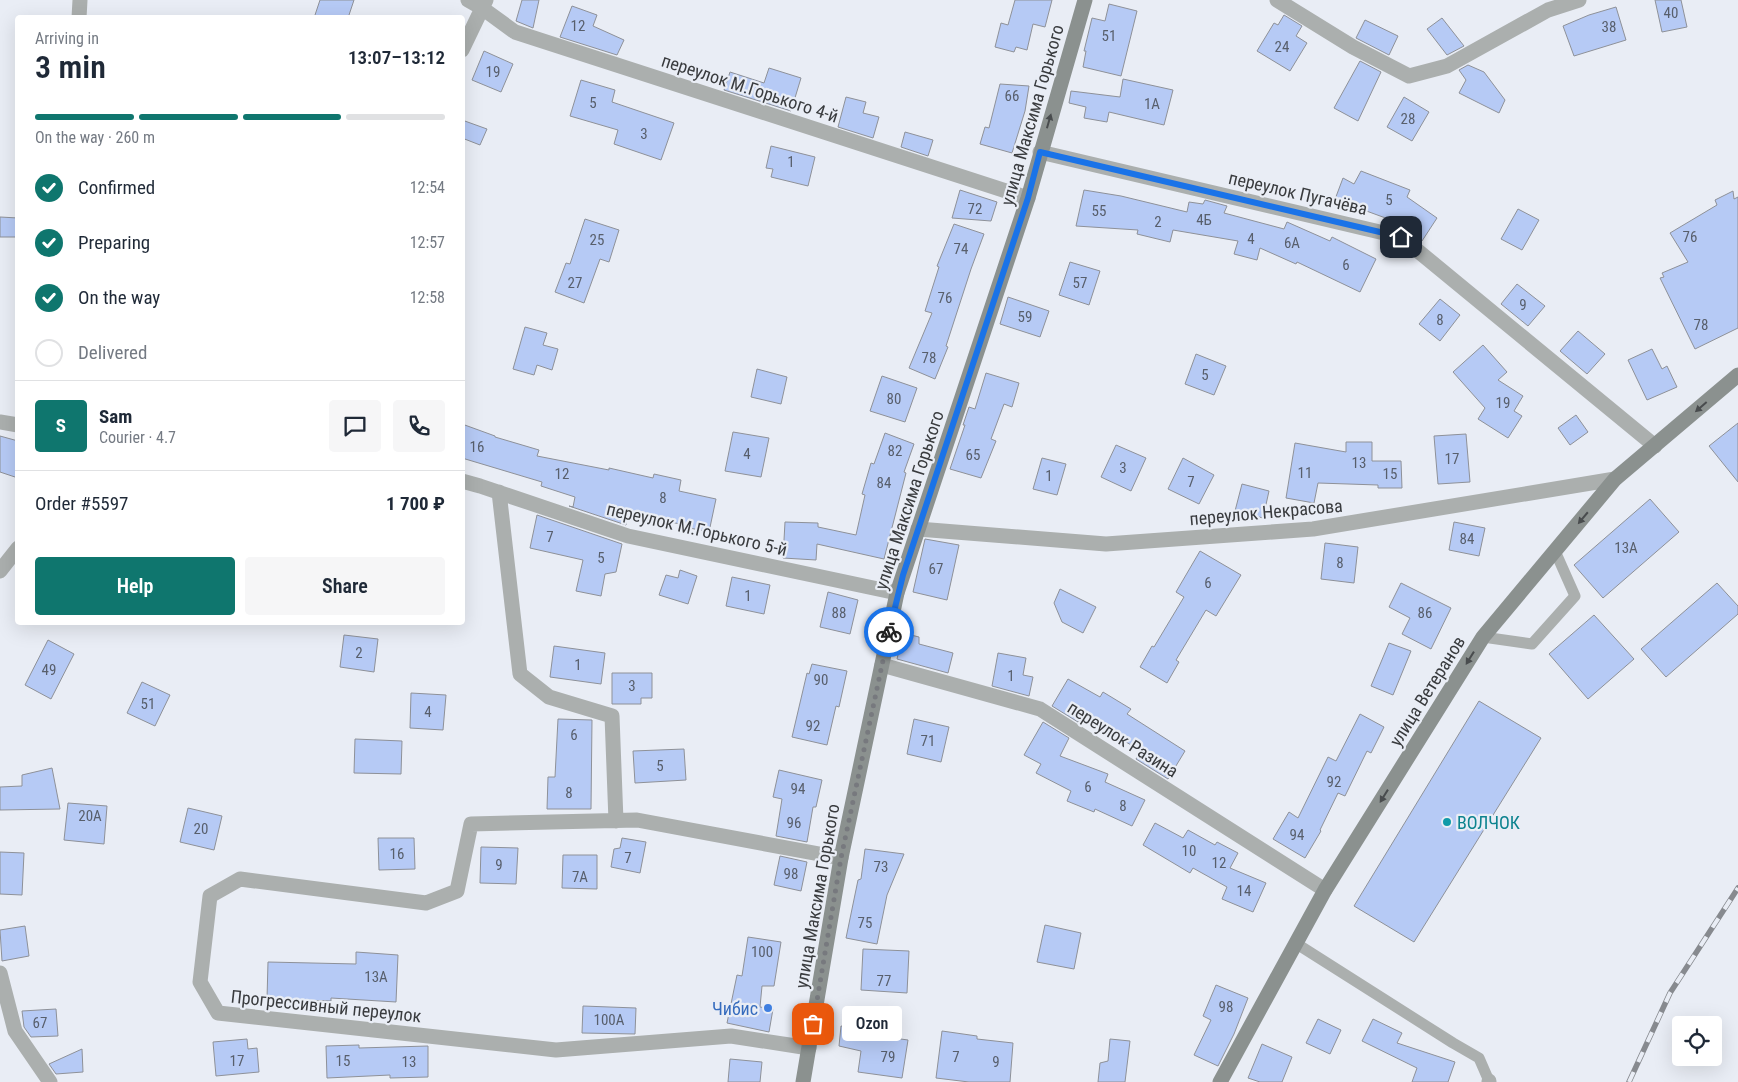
<!DOCTYPE html>
<html lang="en">
<head>
<meta charset="utf-8">
<style>
  :root { --surface:#fff; --page:#f6f6f7; --text:#1f2937; --muted:#747a83; --line:#e0e1e3; --accent:#0f766e }
  body { margin:0; font-family:"Roboto Condensed",sans-serif; background:var(--page); color:var(--text); height:100vh; display:flex; flex-direction:column; font-size:19px; white-space:nowrap }
  * { box-sizing:border-box; margin:0 }
  p { font-size:16px; color:var(--muted) }
  .icon { flex:none; width:28px; height:28px; fill:none; stroke:currentColor; stroke-width:2; stroke-linecap:round; stroke-linejoin:round }
  .map { position:relative; flex:1; overflow:hidden }
  .drawer { position:absolute; left:15px; top:15px; width:450px; height:610px; display:flex; flex-direction:column; background:var(--surface); border-radius:5px; box-shadow:0 5px 20px #0002 }
  .drawer>* { flex:none }
  .fabs { position:absolute; left:1672px; top:1016px; display:grid; gap:10px }
  .fabs a { display:grid; place-items:center; width:50px; height:50px; border-radius:5px; background:var(--surface); box-shadow:0 5px 20px #0002; font-size:25px }
  .pin { position:absolute; display:grid; place-items:center; width:42px; height:42px; color:#fff; margin:-21px; border-radius:10px; box-shadow:0 2px 8px #0006 }
  .courier { position:absolute; display:grid; place-items:center; width:50px; height:50px; margin:-25px; border:4px solid #1a73e8; border-radius:50%; background:#fff; color:#222; box-shadow:0 1px 6px #0007 }
  .bubble { position:absolute; height:35px; border-radius:5px; background:var(--surface); box-shadow:0 5px 20px #0002; font-size:16px; font-weight:600; line-height:35px; text-align:center }
  .headline em { font-style:normal; font-weight:600 }
  .headline div { display:flex; flex-direction:column-reverse }
  .headline { display:flex; align-items:center; justify-content:space-between; height:85px; padding:0 20px }
  h1 { font-size:32px; font-weight:600; line-height:38px }
  .bar { display:grid; grid-template-columns:repeat(4,1fr); gap:8px 5px; align-content:center; height:60px; padding:0 20px }
  .bar i { height:6px; border-radius:4px; background:var(--line) }
  .bar .current { background:var(--accent) }
  .bar p { grid-column:span 4 }
  .line { display:flex; align-items:center; gap:12px; padding:0 20px; border-top:1px solid var(--line) }
  .line div { flex:1 }
  .round { display:grid; place-items:center; flex:none; width:52px; height:52px; border-radius:5px; background:var(--page) }
  ol { padding:0 20px; list-style:none }
  li { display:flex; align-items:center; gap:15px; height:55px }
  li p { margin-inline-start:auto }
  li .icon { padding:5px; border-radius:50%; background:var(--accent); color:#fff; stroke-width:4 }
  li:last-child { color:var(--muted) }
  li i { width:28px; height:28px; border:2px solid var(--line); border-radius:50% }
  .action { display:flex; gap:10px; margin-top:auto; padding:10px 20px }
  .action a { flex:1; height:58px; border-radius:5px; background:var(--accent); color:#fff; font-size:20px; font-weight:600; line-height:58px; text-align:center }
  .action a+a { background:var(--page); color:var(--text) }
  .map>svg:first-child { display:block }
</style>
</head>
<body>
<div class="map">
<svg width="1738" height="1082" viewBox="0 0 1738 1082">
  <rect width="100%" height="100%" fill="#e9edf5"/>
  <!-- building -->
  <path fill="#b6caf5" stroke="#8e9198" d="M320 0H354L348 18H314Z
    M522 0H539L533 28 516 21Z
    M1015 0H1052L1045 27 1033 24 1027 50 1016 47 1014 52 995 47 1001 23 1008 25Z
    M1655 0H1681L1687 27 1662 32Z
    M1109 4 1137 11 1121 76 1083 67 1086 51H1084L1092 18 1105 21Z
    M572 6 597 15 593 26 624 40 617 55 560 37Z
    M1616 7 1626 40 1574 56 1563 26 1589 15Z
    M1284 15 1302 26 1296 36 1307 43 1290 71 1257 51 1274 23 1278 25Z
    M1442 18 1464 46 1447 55 1427 29Z
    M1365 20 1398 36 1389 55 1356 38Z
    M484 51 513 64 501 92 472 80Z
    M1360 61 1381 72 1358 121 1334 108Z
    M1468 65 1484 72 1505 100 1499 113 1459 93 1466 80 1459 70Z
    M769 68 801 78 791 111 724 90 730 72 764 83Z
    M1123 79 1173 90 1164 125 1109 112 1107 122 1084 118 1086 107 1069 103 1071 91 1120 97Z
    M581 80 615 90 612 102 674 123 661 160 614 144 618 130 570 116Z
    M1000 84 1029 86 1025 111 1012 153 980 144 985 127 989 128Z
    M846 97 866 102 863 113 879 117 873 138 838 127Z
    M1404 97 1429 112 1412 141 1387 127Z
    M462 120 487 129 480 145 462 138Z
    M905 132 933 140 928 156 901 147Z
    M771 146 815 157 808 186 771 177 773 169 766 168Z
    M1361 171 1410 190 1407 197 1437 218 1422 241 1391 220 1361 209 1360 211 1334 202 1343 178 1354 184Z
    M960 190 997 202 991 221 952 218Z
    M1084 190 1121 196 1187 212 1189 202 1203 204 1205 200 1227 206 1224 213 1284 229 1287 222 1330 241 1332 237 1376 259 1360 292 1297 262 1296 264 1260 248 1257 260 1234 254 1238 241 1173 230 1170 242 1137 234 1138 230 1076 226Z
    M1733 191 1734 199 1738 197V328L1695 349 1660 278 1664 277 1662 273 1688 262 1670 233 1717 205 1715 200Z
    M1518 209 1539 220 1522 250 1501 239Z
    M0 217 18 218V237H0Z
    M585 219 619 230 609 262 600 259 584 303 555 292 566 263 570 264Z
    M954 224 984 234 971 269 946 346 948 347 935 379 909 368 932 313 925 311 939 267 937 266Z
    M1070 262 1100 271 1089 305 1059 295Z
    M1517 284 1545 306 1528 326 1501 304Z
    M1008 297 1049 311 1040 337 1000 324Z
    M1440 299 1460 315 1440 341 1419 324Z
    M525 327 547 333 543 345 558 349 552 370 537 365 534 375 513 369Z
    M1578 331 1605 354 1587 374 1560 351Z
    M1483 345 1507 372 1498 380 1523 396 1514 411 1522 416 1508 438 1478 419 1485 408 1453 372Z
    M1652 349 1662 369 1667 366 1677 387 1647 400 1628 360Z
    M1196 354 1226 366 1214 395 1185 384Z
    M757 369 787 377 781 404 751 397Z
    M986 373 1019 383 1012 407 1004 404 991 439 996 441 981 478 950 469 965 425H963L969 407 975 409Z
    M882 376 917 388 905 422 870 411Z
    M1576 415 1588 432 1570 445 1558 428Z
    M1738 423V482L1709 446Z
    M462 424 495 436V437L539 450 537 456 609 470V468L653 478 654 474 681 480 679 491 716 499 709 532 680 526V524L628 513 626 525 569 506 573 507 575 497 541 486 542 482 462 458Z
    M733 432 769 438 761 477 725 471Z
    M885 433 914 444 904 472 906 473 884 559 817 544 816 560 783 558 785 522 818 523V527L856 535 865 495 862 494 871 463 874 464Z
    M1466 434 1470 482 1438 484 1434 436Z
    M0 436 18 441V478L0 472Z
    M1346 442H1372V461H1401L1402 488H1378V485L1318 483 1314 503 1286 498 1295 443 1346 452Z
    M1116 445 1146 458 1131 491 1101 477Z
    M1042 458 1066 464 1057 495 1033 489Z
    M1183 458 1214 475 1199 504 1168 489Z
    M1242 484 1269 491 1263 518 1235 511Z
    M1650 499 1679 532 1603 598 1574 565Z
    M537 515 622 544 616 572 605 574 601 596 576 591 583 560 530 548Z
    M1454 522 1485 528 1479 556 1449 550Z
    M925 539 959 545 947 600 913 592Z
    M1325 543 1358 547 1354 583 1321 579Z
    M1200 551 1241 575 1216 616 1206 610 1176 660 1179 662 1167 683 1140 667 1152 646 1154 647 1184 597 1176 592Z
    M680 570 697 576 688 604 659 595 666 575 678 578Z
    M732 577 770 585 764 614 726 606Z
    M1401 583 1451 608 1431 649 1402 634 1410 618 1389 607Z
    M1717 583 1738 606V614L1666 677 1641 649Z
    M1060 589 1096 607 1083 633 1062 622 1054 603Z
    M828 592 858 600 850 634 820 627Z
    M1594 615 1634 659 1588 699 1549 654Z
    M903 633 919 637V644L953 653 948 673 897 659Z
    M344 635 378 639 374 672 340 667Z
    M48 640 74 654 51 699 25 685Z
    M1389 643 1411 651 1393 695 1371 686Z
    M554 646 605 653 601 684 550 677Z
    M998 653 1026 658 1023 675 1033 677 1029 696 992 686Z
    M812 664 847 671 839 707 836 706 827 745 792 737 807 673 809 674Z
    M612 673H652V698H641V704H612Z
    M1068 679 1100 697 1103 692 1131 709 1127 714 1185 751 1168 779 1136 759 1141 751 1081 715 1078 722 1052 706Z
    M142 682 170 695 155 726 127 713Z
    M411 693 446 695 443 730 410 728Z
    M1479 701 1541 738 1414 942 1354 906Z
    M1360 714 1384 727 1371 753 1367 751 1345 796 1338 793 1320 830 1321 831 1305 858 1273 839 1289 812 1298 818 1328 757 1336 761Z
    M558 719 592 720 591 809H547L548 777H555Z
    M914 719 949 727 941 762 907 754Z
    M1043 722 1069 738 1060 756 1108 774 1105 782 1145 800 1132 826 1095 809 1094 812 1067 801 1071 791 1036 773 1041 764 1024 755Z
    M355 739 402 741 401 774 354 773Z
    M684 749 686 780 635 783 633 751Z
    M52 768 60 809 0 810V787L22 786V775Z
    M779 770 822 780 816 807H813L807 842 776 836 782 799 773 797Z
    M68 803 107 806 104 844 64 840Z
    M188 808 222 816 214 850 180 842Z
    M1155 823 1183 838 1188 830 1215 845 1217 842 1238 853 1230 868 1266 883 1253 912 1222 899 1227 887 1193 868 1190 873 1143 845Z
    M378 838H414L415 869 379 870Z
    M622 838 646 842 640 873 611 867 614 849 620 848Z
    M481 847 518 848 516 884 480 883Z
    M865 849 904 854 887 895 877 944 846 938 858 880 861 879Z
    M0 852 24 853 22 895 0 894Z
    M563 855H597V889L562 888Z
    M780 856 807 862 801 891 774 885Z
    M1045 925 1081 933 1074 969 1037 962Z
    M25 926 29 956 2 961 0 930Z
    M748 937 781 942 774 986H762L760 1007 773 1009 769 1032 727 1023 737 975 742 976Z
    M863 949 909 951 907 993 861 990Z
    M356 952 398 955 396 1002 331 998V1001L267 999 268 962 356 964Z
    M1216 985 1248 998 1234 1034 1218 1066 1194 1055 1211 1020 1203 1016Z
    M583 1006 636 1008 635 1034 582 1033Z
    M56 1009 58 1036 31 1037 24 1027 22 1011Z
    M1318 1019 1341 1030 1330 1054 1306 1043Z
    M1373 1019 1402 1033 1397 1043 1455 1062 1448 1082H1412L1417 1068 1362 1041Z
    M848 1020 865 1023 864 1034 908 1040 902 1078 858 1072 861 1051 839 1046 841 1026 847 1027Z
    M942 1031 977 1036V1039L1013 1043 1010 1082H969L936 1078Z
    M247 1039 248 1049 257 1048 259 1072 216 1076 213 1042Z
    M1110 1039 1130 1041 1125 1082H1098L1100 1063 1108 1061Z
    M1262 1044 1292 1057 1282 1082H1260L1248 1078Z
    M359 1045V1048L428 1046V1077L390 1078V1075L327 1078 326 1046Z
    M82 1049 83 1072 56 1074 49 1064Z
    M730 1059 762 1062 760 1082H728Z"/>
  <g fill="none" stroke-linecap="round" stroke-linejoin="round">
    <!-- lane -->
    <path stroke="#abafae" stroke-width="11" d="M1483 637 1532 644 1575 596 1555 551
      M1297 944 1453 1043 1479 1058 1489 1081"/>
    <!-- street -->
    <path stroke="#abafae" stroke-width="15" d="M468 0 482 8 515 32 1028 198
      M1277 0 1353 47 1409 76 1447 66 1548 10 1579 0
      M79 18 80 0
      M462 50 486 0
      M1040 152 1401 237 1655 446
      M0 422 18 425
      M462 481 480 486 628 536 897 593
      M499 492 520 674 549 697 612 716 616 821
      M918 529 1106 544 1313 529 1615 479
      M0 571 18 548
      M882 665 1040 709 1325 890
      M0 973 15 1031 50 1082
      M809 1048 731 1036 556 1050 218 1013 200 982 210 896 240 879 426 903 457 891 471 824 637 820 841 858
      M1489 1082V1081"/>
    <!-- secondary -->
    <path stroke="#8b918f" stroke-width="15" d="M803 1082 841 858 897 593 1028 198 1085 0
      M1220 1082 1325 890 1483 637 1615 479 1738 375"/>
    <defs>
      <path id="rail" d="M1629 1082 1670 993 1738 888"/>
    </defs>
    <!-- rail casing -->
    <use href="#rail" stroke="#878a8f" stroke-width="5.5"/>
    <!-- rail -->
    <use href="#rail" stroke="#e9edf5" stroke-width="4" stroke-dasharray="11" stroke-linecap="butt"/>
  </g>
  <!-- one-way arrows -->
  <defs><path id="oneway-solid" d="M-6-.8H1V-3.2L6.5 0L1 3.2V.8H-6Z" transform="scale(1.25)"/></defs>
  <g fill="#494c4e">
    <use href="#oneway-solid" transform="translate(1049 121) rotate(-74)"/>
    <use href="#oneway-solid" transform="translate(1701 407) rotate(139)"/>
    <use href="#oneway-solid" transform="translate(1583 518) rotate(130)"/>
    <use href="#oneway-solid" transform="translate(1470 658) rotate(122)"/>
    <use href="#oneway-solid" transform="translate(1384 796) rotate(122)"/>
  </g>
  <g fill="none" stroke-linecap="round" stroke-linejoin="round">
    <!-- done -->
    <path stroke="#77797e" stroke-width="5" stroke-dasharray="0 9" d="M813 1024 841 858 889 632"/>
    <!-- route -->
    <path stroke="#1a73e8" stroke-width="6" d="M889 632 903 575 1028 198 1040 152 1401 237"/>
  </g>
  <!-- markers -->
  <circle fill="#0f9aa8" stroke="#e9edf5" stroke-width="2" cx="1447" cy="822" r="5"/>
  <circle fill="#3f7fe0" stroke="#e9edf5" stroke-width="2" cx="768" cy="1008" r="5"/>
  <g text-anchor="middle" dominant-baseline="central" stroke-width="4.5" stroke-linejoin="round" paint-order="stroke">
    <!-- number labels -->
    <g font-size="15" fill="#585f6c">
      <text x="1671" y="13">40</text>
      <text x="578" y="26">12</text>
      <text x="1609" y="27">38</text>
      <text x="1109" y="36">51</text>
      <text x="1282" y="47">24</text>
      <text x="493" y="72">19</text>
      <text x="1012" y="96">66</text>
      <text x="593" y="103">5</text>
      <text x="1152" y="104">1А</text>
      <text x="1408" y="119">28</text>
      <text x="644" y="134">3</text>
      <text x="791" y="162">1</text>
      <text x="1389" y="200">5</text>
      <text x="975" y="209">72</text>
      <text x="1099" y="211">55</text>
      <text x="1204" y="220">4Б</text>
      <text x="1158" y="222">2</text>
      <text x="1690" y="237">76</text>
      <text x="1251" y="239">4</text>
      <text x="597" y="240">25</text>
      <text x="1292" y="243">6А</text>
      <text x="961" y="249">74</text>
      <text x="1346" y="265">6</text>
      <text x="575" y="283">27</text>
      <text x="1080" y="283">57</text>
      <text x="945" y="298">76</text>
      <text x="1523" y="305">9</text>
      <text x="1025" y="317">59</text>
      <text x="1440" y="320">8</text>
      <text x="1701" y="325">78</text>
      <text x="929" y="358">78</text>
      <text x="1205" y="375">5</text>
      <text x="894" y="399">80</text>
      <text x="1503" y="403">19</text>
      <text x="477" y="447">16</text>
      <text x="895" y="451">82</text>
      <text x="747" y="454">4</text>
      <text x="973" y="455">65</text>
      <text x="1452" y="459">17</text>
      <text x="1359" y="463">13</text>
      <text x="1123" y="468">3</text>
      <text x="1305" y="473">11</text>
      <text x="562" y="474">12</text>
      <text x="1390" y="474">15</text>
      <text x="1049" y="476">1</text>
      <text x="1191" y="482">7</text>
      <text x="884" y="483">84</text>
      <text x="663" y="498">8</text>
      <text x="550" y="537">7</text>
      <text x="1467" y="539">84</text>
      <text x="1626" y="548">13А</text>
      <text x="601" y="558">5</text>
      <text x="1340" y="563">8</text>
      <text x="936" y="569">67</text>
      <text x="1208" y="583">6</text>
      <text x="748" y="596">1</text>
      <text x="839" y="613">88</text>
      <text x="1425" y="613">86</text>
      <text x="359" y="653">2</text>
      <text x="578" y="665">1</text>
      <text x="49" y="670">49</text>
      <text x="1011" y="676">1</text>
      <text x="821" y="680">90</text>
      <text x="632" y="686">3</text>
      <text x="148" y="704">51</text>
      <text x="428" y="712">4</text>
      <text x="813" y="726">92</text>
      <text x="574" y="735">6</text>
      <text x="928" y="741">71</text>
      <text x="660" y="766">5</text>
      <text x="1334" y="782">92</text>
      <text x="1088" y="787">6</text>
      <text x="798" y="789">94</text>
      <text x="569" y="793">8</text>
      <text x="1123" y="806">8</text>
      <text x="90" y="816">20А</text>
      <text x="794" y="823">96</text>
      <text x="201" y="829">20</text>
      <text x="1297" y="835">94</text>
      <text x="1189" y="851">10</text>
      <text x="397" y="854">16</text>
      <text x="628" y="858">7</text>
      <text x="1219" y="863">12</text>
      <text x="499" y="865">9</text>
      <text x="881" y="867">73</text>
      <text x="791" y="874">98</text>
      <text x="580" y="877">7А</text>
      <text x="1244" y="891">14</text>
      <text x="865" y="923">75</text>
      <text x="762" y="952">100</text>
      <text x="376" y="977">13А</text>
      <text x="884" y="981">77</text>
      <text x="1226" y="1007">98</text>
      <text x="609" y="1020">100А</text>
      <text x="40" y="1023">67</text>
      <text x="888" y="1057">79</text>
      <text x="956" y="1057">7</text>
      <text x="237" y="1061">17</text>
      <text x="343" y="1061">15</text>
      <text x="409" y="1062">13</text>
      <text x="996" y="1062">9</text>
    </g>
    <!-- street labels -->
    <g font-size="18" fill="#393b3e" stroke="#e9edf5">
      <text transform="translate(750 88) rotate(18)">переулок М.Горького 4-й</text>
      <text transform="translate(1032 115) rotate(-74)">улица Максима Горького</text>
      <text transform="translate(1298 193) rotate(13)">переулок Пугачёва</text>
      <text transform="translate(909 500) rotate(-72)">улица Максима Горького</text>
      <text transform="translate(1266 512) rotate(-5)">переулок Некрасова</text>
      <text transform="translate(697 529) rotate(13)">переулок М.Горького 5-й</text>
      <text transform="translate(1427 691) rotate(-58)">улица Ветеранов</text>
      <text transform="translate(1123 739) rotate(32)">переулок Разина</text>
      <text transform="translate(817 896) rotate(-80)">улица Максима Горького</text>
      <text transform="translate(326 1006) rotate(6)">Прогрессивный переулок</text>
    </g>
    <!-- culture labels -->
    <g font-size="18" fill="#0d838f" stroke="#e9edf5" text-anchor="start">
      <text x="1457" y="822">ВОЛЧОК</text>
    </g>
    <!-- shop labels -->
    <g font-size="18" fill="#366cbe" stroke="#e9edf5" text-anchor="end">
      <text x="758" y="1008">Чибис</text>
    </g>
  </g>
</svg>
<div class="fabs">
<a><svg class="icon" aria-label="locate" viewBox="0 0 24 24"><circle cx="12" cy="12" r="6"/><path d="M12 2v4M12 18v4M2 12h4M18 12h4"/></svg></a>
</div>
<div class="pin" style="left:813px;top:1024px;background:#ea580c"><svg class="icon" aria-label="bag" viewBox="0 0 24 24"><path d="M5 8h14l-1 12H6zM9 8a3 3 0 0 1 6 0"/></svg></div>
<div class="pin" style="left:1401px;top:237px;background:#1f2937"><svg class="icon" aria-label="home" viewBox="0 0 24 24"><path d="M3 11l9-7 9 7M6 9v11h12V9"/></svg></div>
<div class="courier" style="left:889px;top:632px"><svg class="icon" aria-label="bike" viewBox="0 0 24 24"><circle cx="6" cy="16" r="4"/><circle cx="18" cy="16" r="4"/><path d="M6 16l4-8h5l3 8M10 8l3 8H6M13 5h3"/></svg></div>
<div class="bubble" style="left:842px;top:1006px;width:60px">Ozon</div>
<section class="drawer">
<div class="headline"><div><h1>3 min</h1><p>Arriving in</p></div><em>13:07–13:12</em></div>
<div class="bar"><i class="current"></i><i class="current"></i><i class="current"></i><i></i><p>On the way · 260 m</p></div>
<ol>
<li><svg class="icon" aria-label="check" viewBox="0 0 24 24"><path d="M5 12l5 5 9-10"/></svg>Confirmed<p>12:54</p></li>
<li><svg class="icon" aria-label="check" viewBox="0 0 24 24"><path d="M5 12l5 5 9-10"/></svg>Preparing<p>12:57</p></li>
<li><svg class="icon" aria-label="check" viewBox="0 0 24 24"><path d="M5 12l5 5 9-10"/></svg>On the way<p>12:58</p></li>
<li><i></i>Delivered</li>
</ol>
<div class="line" style="height:90px"><b class="round" style="background:var(--accent);color:#fff">S</b><div><b>Sam</b><p>Courier · 4.7</p></div><a class="round"><svg class="icon" aria-label="chat" viewBox="0 0 24 24"><path d="M4 5h16v11H9l-5 4z"/></svg></a><a class="round"><svg class="icon" aria-label="phone" viewBox="0 0 24 24"><path d="M5 4h4l2 5-3 2q2 4 5 5l2-3 5 2v4C11 20 4 13 5 4z"/></svg></a></div>
<div class="line" style="height:65px"><div>Order #5597</div><b>1 700 ₽</b></div>
<div class="action"><a>Help</a><a>Share</a></div>
</section>
</div>
</body>
</html>
